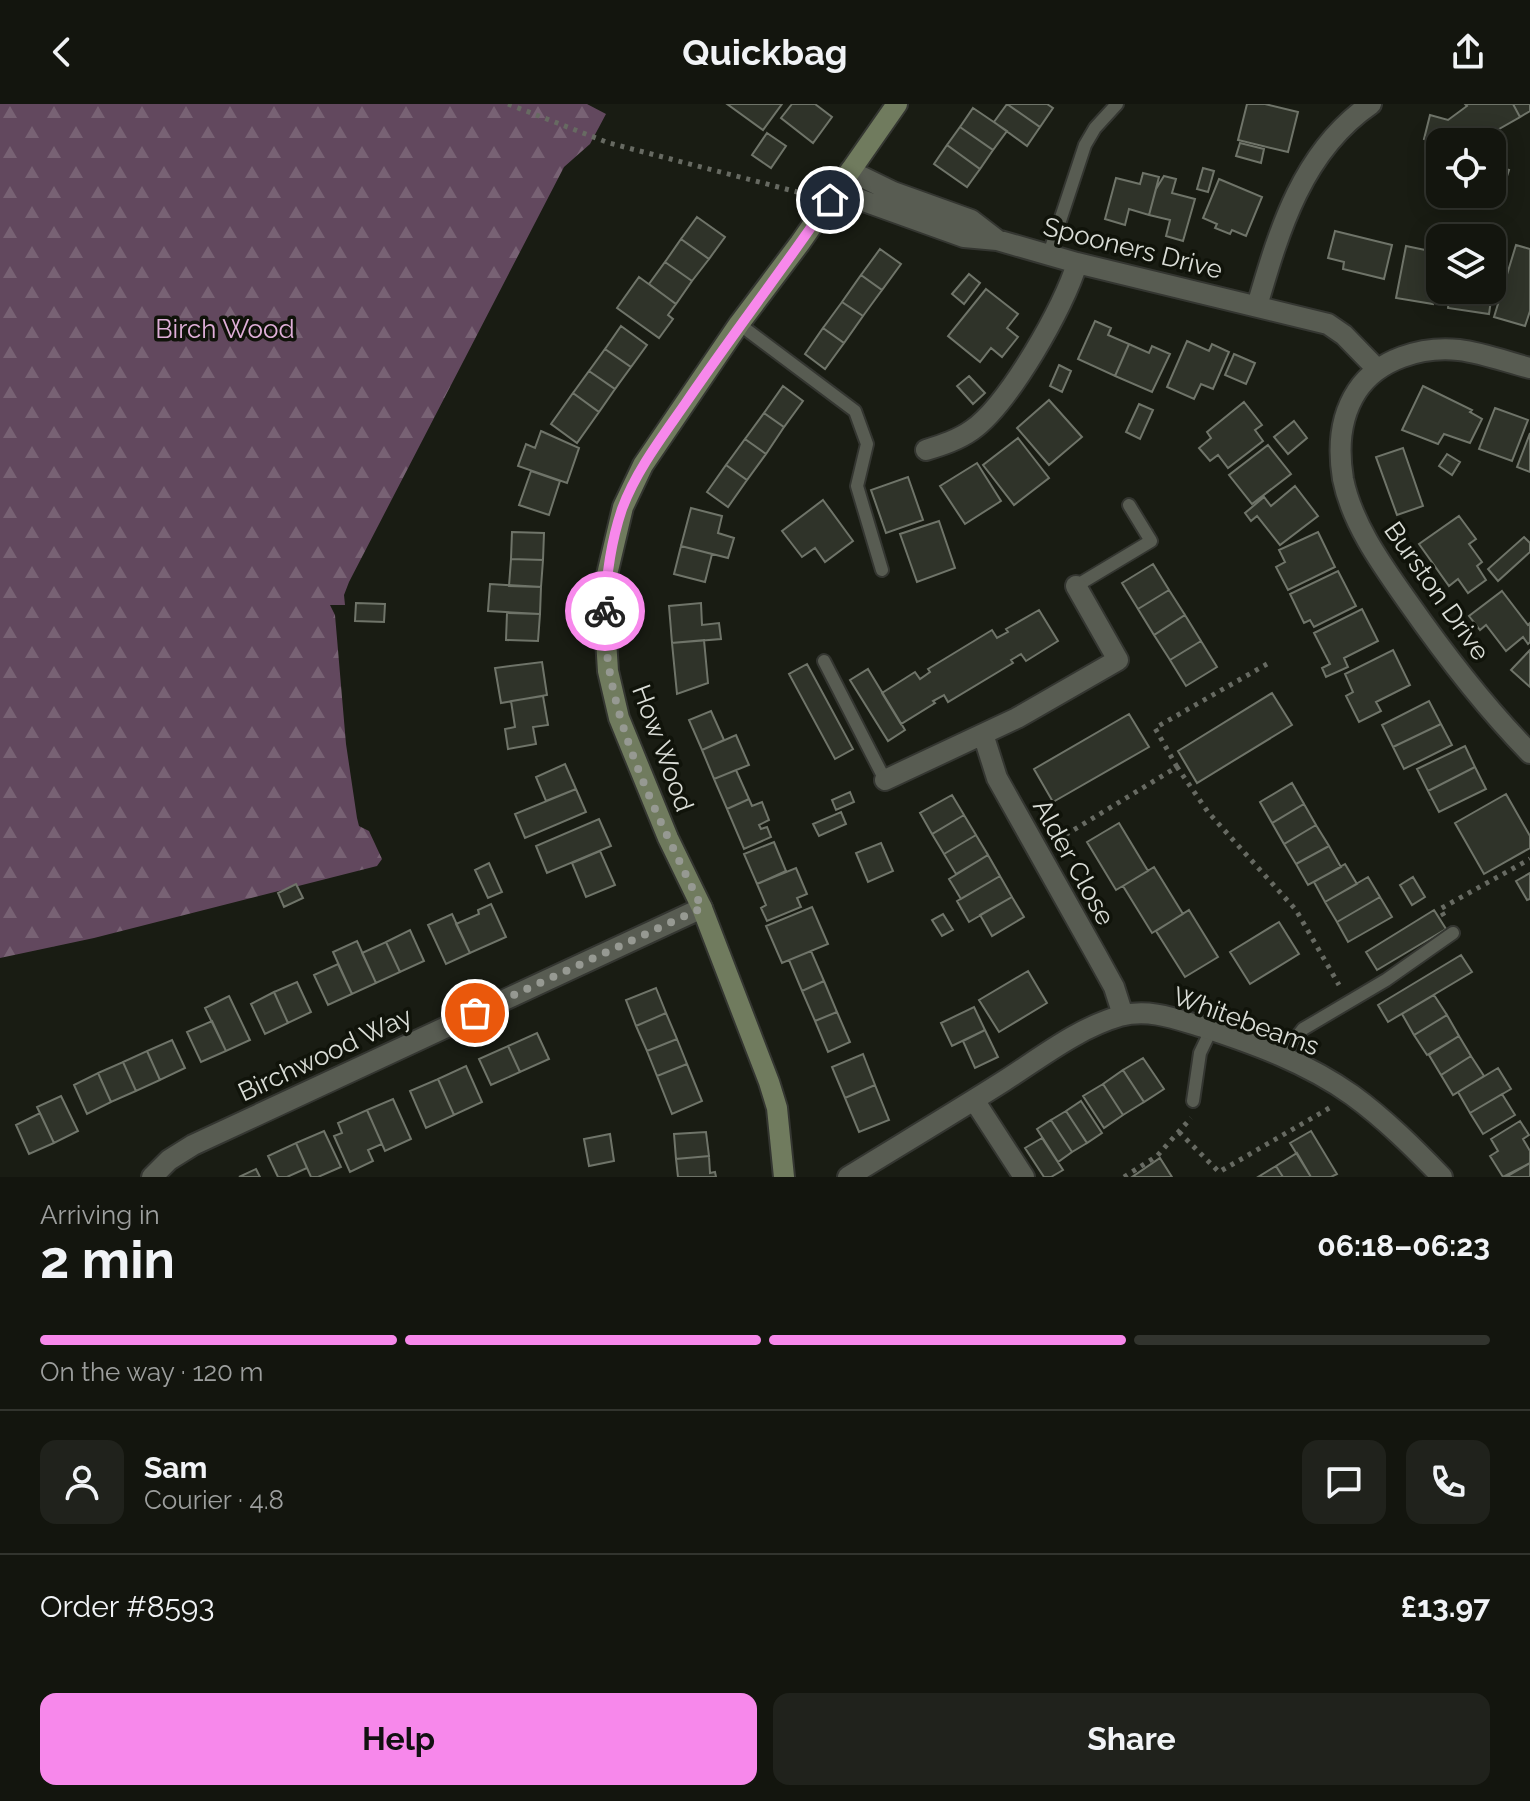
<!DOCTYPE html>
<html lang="en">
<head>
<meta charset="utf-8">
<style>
  :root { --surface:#13150e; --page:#20221c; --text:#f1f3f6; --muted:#9d9f9e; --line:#32342e; --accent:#f788eb }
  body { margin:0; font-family:Raleway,sans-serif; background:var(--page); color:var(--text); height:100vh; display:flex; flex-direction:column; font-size:30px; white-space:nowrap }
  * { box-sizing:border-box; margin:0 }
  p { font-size:26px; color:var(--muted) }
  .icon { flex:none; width:44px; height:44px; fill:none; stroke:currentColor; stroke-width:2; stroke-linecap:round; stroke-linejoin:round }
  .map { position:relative; height:1073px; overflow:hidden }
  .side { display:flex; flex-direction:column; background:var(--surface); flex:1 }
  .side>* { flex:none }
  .fabs { position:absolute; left:1426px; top:24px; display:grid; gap:16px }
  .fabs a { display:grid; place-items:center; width:80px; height:80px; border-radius:16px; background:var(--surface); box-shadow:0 4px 20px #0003,0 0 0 2px var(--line); font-size:40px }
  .pin { position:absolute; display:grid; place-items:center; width:68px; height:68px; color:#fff; margin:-34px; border:4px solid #fff; border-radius:50%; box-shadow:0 2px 8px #0007 }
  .courier { position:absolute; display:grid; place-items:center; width:80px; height:80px; margin:-40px; border:6px solid #f788eb; border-radius:50%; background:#fff; color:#222; box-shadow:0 2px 10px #0007 }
  .overview em { font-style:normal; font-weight:700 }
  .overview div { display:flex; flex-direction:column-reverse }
  .overview { display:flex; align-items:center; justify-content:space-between; height:136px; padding:0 40px }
  h1 { font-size:52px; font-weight:700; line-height:60px }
  .bar { display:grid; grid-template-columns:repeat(4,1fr); gap:12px 8px; align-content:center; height:96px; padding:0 40px }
  .bar i { height:10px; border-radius:6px; background:var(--line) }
  .bar .on { background:var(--accent) }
  .bar p { grid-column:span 4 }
  .line { display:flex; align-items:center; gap:20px; padding:0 40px; border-top:2px solid var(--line) }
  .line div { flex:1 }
  .round { display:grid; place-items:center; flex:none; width:84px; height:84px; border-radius:16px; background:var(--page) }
  .cta { display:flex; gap:16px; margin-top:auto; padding:16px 40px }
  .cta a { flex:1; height:92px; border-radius:16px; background:var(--accent); color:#111; font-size:32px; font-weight:700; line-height:92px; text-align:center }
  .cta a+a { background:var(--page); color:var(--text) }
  header { display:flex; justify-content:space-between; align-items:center; height:104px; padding:0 40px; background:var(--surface); font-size:36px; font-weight:700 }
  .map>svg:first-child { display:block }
</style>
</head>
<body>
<header><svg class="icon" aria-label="back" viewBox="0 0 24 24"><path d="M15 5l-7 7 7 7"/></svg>Quickbag<svg class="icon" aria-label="share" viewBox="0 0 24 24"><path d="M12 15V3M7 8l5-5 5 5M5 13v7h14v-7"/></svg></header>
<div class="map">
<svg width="1530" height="1073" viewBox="0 0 1530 1073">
  <defs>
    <pattern id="forest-firs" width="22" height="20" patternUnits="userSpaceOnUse" patternTransform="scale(2)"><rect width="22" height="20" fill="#62485e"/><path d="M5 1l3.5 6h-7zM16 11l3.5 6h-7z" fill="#786274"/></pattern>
  </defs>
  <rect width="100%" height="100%" fill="#191c13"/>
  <!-- forest -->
  <path fill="url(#forest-firs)" d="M0 0H587L606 10 590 40 564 63 349 478 344 491 345 501H330L335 511 346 640 357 714 359 722 369 727 382 755 377 762 94 834 0 854Z"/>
  <!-- building -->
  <path fill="#2f3329" stroke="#6f7469" stroke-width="2" d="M727 0H782L763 26Z
    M792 0H815L832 13 813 39 781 14Z
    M1007 0 1040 23 1027 42 994 18Z
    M1007 0H1047L1053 4 1040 23Z
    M1247 0H1265L1298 8 1288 48 1238 36Z
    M1465 0H1513L1520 13 1485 33 1480 25 1472 29 1470 38 1440 39 1424 35 1430 11 1448 16 1467 2Z
    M1513 0H1530V7L1520 13Z
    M973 4 1007 27 993 46 960 23Z
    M960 23 993 46 980 65 947 41Z
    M767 29 786 42 771 64 752 51Z
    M1240 39 1264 45 1261 59 1236 52Z
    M947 41 980 65 967 83 934 60Z
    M1492 61 1509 66 1503 85 1492 82Z
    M1203 64 1214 67 1208 88 1197 85Z
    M1143 69 1159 73 1149 111 1129 105 1125 121 1105 115 1116 74 1140 80Z
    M1164 72 1176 75 1172 89 1195 95 1183 137 1166 132 1170 116 1149 111 1156 85Z
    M1219 75 1262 93 1246 132 1232 126 1230 130 1215 124 1217 120 1203 114Z
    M697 113 725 133 709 155 681 135Z
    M1335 127 1392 141 1384 175 1343 165 1344 158 1328 154Z
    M681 135 709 155 692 177 665 158Z
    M1516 141 1530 145V207L1525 222 1494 213Z
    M1406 142 1440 149V165L1433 200 1396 194Z
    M880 145 901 160 882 186 861 171Z
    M1492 154 1497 155 1489 210 1448 204 1450 186H1492Z
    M665 158 692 177 676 200 649 180Z
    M969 170 980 179 964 200 952 190Z
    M861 171 882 186 863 212 842 198Z
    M639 173 676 200 668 211 673 215 659 234 617 204Z
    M986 185 1018 210 1007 224 1018 233 1002 253 991 244 980 258 948 232Z
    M842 198 863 212 844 239 823 224Z
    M1095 217 1111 224 1108 231 1129 240 1115 272 1078 255Z
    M621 222 647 241 631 263 605 245Z
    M823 224 844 239 825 265 805 250Z
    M1187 237 1209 247 1212 240 1229 248 1213 285 1201 280 1194 295 1167 283Z
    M1129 240 1149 249 1152 242 1170 250 1152 288 1115 272Z
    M605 245 631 263 615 285 589 267Z
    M1234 250 1255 259 1246 280 1225 271Z
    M1059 261 1071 267 1062 288 1050 282Z
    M589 267 615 285 599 308 573 289Z
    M969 272 985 289 973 300 957 282Z
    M783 282 803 297 784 323 764 309Z
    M1423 282 1472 306 1470 308 1482 315 1470 339 1444 330 1438 340 1402 326Z
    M573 289 599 308 577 339 551 320Z
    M1049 296 1082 333 1049 361 1017 324Z
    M1244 298 1262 321 1255 326 1263 337 1228 364 1218 351 1210 357 1199 344 1211 334 1207 328Z
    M1139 300 1153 306 1140 335 1126 328Z
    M1495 304 1528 316 1512 357 1479 345Z
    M764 309 784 323 766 350 745 335Z
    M1294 317 1307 334 1288 350 1274 333Z
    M541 327 579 344 567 379 518 362 526 340 535 344Z
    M1530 329V368L1517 363Z
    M1018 334 1049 374 1014 401 983 361Z
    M745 335 766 350 747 376 726 361Z
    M1268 341 1291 370 1252 400 1229 371Z
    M1403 344 1423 402 1397 411 1376 353Z
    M1447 350 1460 358 1452 371 1439 362Z
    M977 359 1001 397 965 420 940 382Z
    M726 361 747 376 728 403 707 388Z
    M531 367 560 377 549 411 519 401Z
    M908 373 923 416 886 429 871 386Z
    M1295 382 1318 412 1280 441 1257 412 1251 417 1245 409 1264 393 1271 402Z
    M823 396 853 437 825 458 815 444 802 453 782 427Z
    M691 404 722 412 718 429 734 434 728 454 681 442Z
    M1459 412 1476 435 1469 440 1482 458 1477 462 1486 476 1468 489 1458 475 1449 482 1419 440Z
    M939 417 955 464 917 478 900 430Z
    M512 428 544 429 543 456 511 455Z
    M1318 428 1335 463 1288 486 1276 463 1285 458 1279 446Z
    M1524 433 1530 439V448L1498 477 1488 465Z
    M681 442 712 450 705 478 674 470Z
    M511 455 543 456 541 483 509 482Z
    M1153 460 1169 486 1138 505 1122 479Z
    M1338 467 1356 502 1314 523 1310 516 1304 519 1290 490Z
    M490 480 541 483 540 510 488 507Z
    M1169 486 1185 511 1154 531 1138 505Z
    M1502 487 1528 521 1530 519V538L1528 540 1523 533 1506 547 1486 521 1480 526 1469 512Z
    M356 499 385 500 384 518 355 517Z
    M701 499 702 521 719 519 721 535 672 539 669 502Z
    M1362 505 1378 537 1344 554 1348 563 1326 573 1322 564 1330 560 1314 529Z
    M1039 506 1058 537 1026 557 1021 550 1011 556 1013 559 948 598 944 591 933 597 935 599 901 620 882 589 915 568 920 575 930 568 928 565 992 526 997 534 1008 528 1006 525Z
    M507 509 540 510 538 537 506 536Z
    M1185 511 1201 537 1170 556 1154 531Z
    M704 536 708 579 677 590 672 539Z
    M1201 537 1217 563 1186 582 1170 556Z
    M1393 546 1410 581 1376 598 1381 607 1359 618 1346 592 1353 588 1345 570Z
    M1530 546V583L1511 566Z
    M542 558 547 591 501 599 495 564Z
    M807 560 853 645 835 655 789 570Z
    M868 565 905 626 888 637 850 576Z
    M1272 589 1292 621 1197 679 1178 647Z
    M543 592 548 621 533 623 536 640 508 645 505 625 515 623 511 597Z
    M1429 597 1441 620 1393 643 1382 621Z
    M711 607 724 636 702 646 689 616Z
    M1129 610 1149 643 1053 698 1034 665Z
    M1441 620 1452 641 1404 665 1393 643Z
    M736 631 749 661 714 675 702 646Z
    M1465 642 1475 663 1428 687 1417 665Z
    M565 660 576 685 546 697 536 673Z
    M1475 663 1486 685 1439 708 1428 687Z
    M736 666 749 695 727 705 714 675Z
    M1292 679 1304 700 1272 719 1260 698Z
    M576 685 586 708 525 734 515 710Z
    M850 688 854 698 836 706 832 696Z
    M1506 690 1530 732V744L1484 770 1455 719Z
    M952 691 964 711 932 730 920 709Z
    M749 695 752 702 762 698 769 716 759 721 761 725 767 723 771 733 744 745 727 705Z
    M1304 700 1316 721 1284 740 1272 719Z
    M841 708 846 720 819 732 813 720Z
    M964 711 976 731 944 750 932 730Z
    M599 715 611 742 547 769 536 742Z
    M1119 719 1148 767 1116 786 1087 738Z
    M1316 721 1329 742 1296 760 1284 740Z
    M976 731 988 751 956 770 944 750Z
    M774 738 786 767 757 780 744 750Z
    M881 739 893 767 868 778 856 749Z
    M1329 742 1341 763 1308 781 1296 760Z
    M600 747 615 781 586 793 572 759Z
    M988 751 1000 772 961 795 949 775Z
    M489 759 502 788 488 794 475 766Z
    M1345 760 1357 780 1325 798 1314 778Z
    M1154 763 1183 810 1152 829 1123 782Z
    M796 764 807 790 797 794 801 803 767 817 761 804 766 801 757 780Z
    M1530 769V795L1527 796 1516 777Z
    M1000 772 1012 793 969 818 957 797Z
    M1368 773 1380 793 1337 818 1325 798Z
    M1413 773 1425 793 1412 801 1400 781Z
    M296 780 303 794 284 803 278 789Z
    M1012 793 1024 813 992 832 980 811Z
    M1380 793 1392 813 1348 838 1337 818Z
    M491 800 506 833 470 849 456 820 479 810 478 806Z
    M812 803 828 840 782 859 766 822Z
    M1189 806 1218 853 1185 873 1156 827Z
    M1434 806 1446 825 1377 866 1366 848Z
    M452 810 470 849 446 860 428 821Z
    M943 810 953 826 942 832 932 816Z
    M1279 818 1299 850 1250 880 1230 848Z
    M410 826 424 857 400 868 386 838Z
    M357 837 376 879 352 890 333 848Z
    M386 838 400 868 376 879 362 849Z
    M811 847 824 877 802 887 789 856Z
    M1461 851 1472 868 1388 918 1378 901Z
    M338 860 352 890 328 901 314 871Z
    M1028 867 1047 899 999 928 979 896Z
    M824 877 837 908 815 917 802 887Z
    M297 878 311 908 288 919 274 888Z
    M656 884 666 909 636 922 626 896Z
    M274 888 288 919 265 930 251 900Z
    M1434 891 1447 911 1414 931 1402 910Z
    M229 892 250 936 226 947 205 904Z
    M974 903 985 926 952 942 941 919Z
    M837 908 850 938 828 948 815 917Z
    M666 909 677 935 647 947 636 922Z
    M1447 911 1459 932 1427 951 1414 931Z
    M212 917 226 947 201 958 187 928Z
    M985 926 998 953 975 964 963 937Z
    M537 929 549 955 520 968 508 942Z
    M1459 932 1471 952 1441 971 1429 951Z
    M677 935 687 960 657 972 647 947Z
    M172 936 185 964 160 976 147 947Z
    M508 942 520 968 491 981 479 955Z
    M147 947 160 976 136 987 123 958Z
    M863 950 875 981 845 994 832 963Z
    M1471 952 1484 972 1453 991 1441 971Z
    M1143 954 1164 985 1144 998 1123 966Z
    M123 958 136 987 111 998 98 969Z
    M687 960 702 997 672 1010 657 972Z
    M466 962 482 998 454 1011 438 975Z
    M1498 964 1511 985 1470 1009 1458 988Z
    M1123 966 1144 998 1123 1011 1103 980Z
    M98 969 111 998 87 1010 74 981Z
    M438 975 454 1011 426 1024 410 987Z
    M1103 980 1123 1011 1104 1024 1083 992Z
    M875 981 889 1016 859 1028 845 994Z
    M1502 990 1515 1011 1483 1030 1470 1009Z
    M61 992 78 1027 54 1039 37 1003Z
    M393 995 411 1035 385 1047 367 1006Z
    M1081 997 1102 1029 1087 1039 1066 1007Z
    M367 1006 382 1040 368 1046 373 1057 350 1068 334 1032 342 1029 338 1019Z
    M1066 1007 1087 1039 1072 1048 1051 1016Z
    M40 1009 54 1039 29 1050 16 1021Z
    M1051 1016 1072 1048 1058 1058 1037 1025Z
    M1520 1017 1529 1031 1523 1035 1530 1047V1059L1503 1073 1490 1052 1498 1047 1491 1035Z
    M324 1027 341 1063 318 1073H311L296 1039Z
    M1311 1027 1337 1070 1331 1073H1311L1290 1039Z
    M706 1028 709 1052 676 1055 674 1030Z
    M610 1030 614 1057 589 1062 584 1035Z
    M1042 1034 1063 1066 1051 1073H1044L1025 1044Z
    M296 1039 307 1064 287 1073H278L268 1052Z
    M1297 1049 1311 1073H1283L1276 1062Z
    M709 1052 710 1069 715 1068 716 1073H678L676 1055Z
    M1160 1054 1172 1073H1132Z
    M1530 1059V1073H1506Z
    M1276 1062 1283 1073H1258Z
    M256 1065 260 1073H239Z"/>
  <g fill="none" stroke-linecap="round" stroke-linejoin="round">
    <defs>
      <path id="lane" d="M1049 150 1085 41 1095 24 1117 0
        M739 220 855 307 867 340 857 382 882 466
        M1076 482 1151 437 1129 401
        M824 557 885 676
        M1282 952 1303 925 1386 876 1453 829
        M1193 997 1200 949 1211 926"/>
      <path id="street" d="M850 67 893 88 971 116 997 136
        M836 87 964 133 997 136 1077 159 1328 220 1344 231 1377 265
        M1257 202C1279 127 1302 47 1371 0
        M1530 264C1507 258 1483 249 1459 246 1422 242 1378 255 1357 287 1340 313 1338 345 1343 375 1352 420 1382 461 1408 498 1445 551 1485 603 1530 649
        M926 346C942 341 958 336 972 326 1008 301 1065 202 1077 159
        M983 630 997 674 1098 854 1114 883 1123 911
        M885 676 1017 614 1118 556 1076 482
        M974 996 1024 1073
        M152 1073 169 1056 193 1041 702 804
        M848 1073C900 1041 952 1010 1004 977 1040 954 1078 924 1120 912 1149 904 1176 915 1203 923 1255 940 1307 959 1352 991 1385 1015 1414 1044 1442 1073"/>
      <path id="secondary" d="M784 1073 777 1004 769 978 702 804 668 734 619 614 608 567 605 520 606 475 623 403 643 361 739 220 800 139 897 0"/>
    </defs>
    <!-- lane casing -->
    <use href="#lane" stroke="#343631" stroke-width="16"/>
    <!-- street casing -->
    <use href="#street" stroke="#343631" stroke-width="24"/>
    <!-- secondary casing -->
    <use href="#secondary" stroke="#343631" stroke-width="24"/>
    <!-- path -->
    <path stroke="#676a62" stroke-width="5" stroke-dasharray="4 6" stroke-linecap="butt" d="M508 0 609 39 809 91
      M1177 663 1155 624 1267 560
      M1057 736 1177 663 1208 708 1296 806 1339 881
      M1444 812 1440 805 1530 755
      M1179 1028 1219 1068 1331 1003
      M1124 1073 1157 1052 1191 1014"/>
    <!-- lane -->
    <use href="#lane" stroke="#585c52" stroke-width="12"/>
    <!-- street -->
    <use href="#street" stroke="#585c52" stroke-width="20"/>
    <!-- secondary -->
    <use href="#secondary" stroke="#707b5e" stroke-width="20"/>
  </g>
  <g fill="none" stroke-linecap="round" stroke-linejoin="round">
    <!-- done -->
    <path stroke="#969992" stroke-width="8" stroke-dasharray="0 14.4" d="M475 909 702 804C659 714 602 609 605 507"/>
    <!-- route -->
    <path stroke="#f788eb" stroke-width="10" d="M605 507C606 472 611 438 622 405 636 367 662 333 685 300 732 231 783 165 830 96"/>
  </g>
  <g text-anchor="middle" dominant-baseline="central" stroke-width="7" stroke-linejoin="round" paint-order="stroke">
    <!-- street labels -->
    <g font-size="26" fill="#daddd7" stroke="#10130a">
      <text transform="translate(1133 144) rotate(14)">Spooners Drive</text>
      <text transform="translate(1437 487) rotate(55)">Burston Drive</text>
      <text transform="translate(663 644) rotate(70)">How Wood</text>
      <text transform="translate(1074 758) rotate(61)">Alder Close</text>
      <text transform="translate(1246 917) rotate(20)">Whitebeams</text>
      <text transform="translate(325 950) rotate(-25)">Birchwood Way</text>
    </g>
    <!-- park labels -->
    <g font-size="26" fill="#e0afd9" stroke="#10130a">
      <text x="225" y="225">Birch Wood</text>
    </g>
  </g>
</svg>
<div class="fabs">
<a><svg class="icon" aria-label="locate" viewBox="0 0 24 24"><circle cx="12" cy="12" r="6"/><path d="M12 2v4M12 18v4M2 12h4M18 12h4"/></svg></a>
<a><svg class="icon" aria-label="layers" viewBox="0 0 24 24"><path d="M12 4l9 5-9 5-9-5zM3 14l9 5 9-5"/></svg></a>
</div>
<div class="pin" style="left:475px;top:909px;background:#ea580c"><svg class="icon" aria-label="bag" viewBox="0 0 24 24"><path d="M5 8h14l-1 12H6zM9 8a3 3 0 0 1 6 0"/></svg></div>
<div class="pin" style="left:830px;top:96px;background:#1f2937"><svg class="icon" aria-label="home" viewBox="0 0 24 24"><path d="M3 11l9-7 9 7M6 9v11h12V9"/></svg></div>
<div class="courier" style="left:605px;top:507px"><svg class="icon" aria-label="bike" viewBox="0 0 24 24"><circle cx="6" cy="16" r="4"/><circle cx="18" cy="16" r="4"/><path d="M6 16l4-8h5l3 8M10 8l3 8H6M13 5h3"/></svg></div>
</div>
<section class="side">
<div class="overview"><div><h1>2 min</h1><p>Arriving in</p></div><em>06:18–06:23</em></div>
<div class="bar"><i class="on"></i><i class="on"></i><i class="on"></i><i></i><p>On the way · 120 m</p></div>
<div class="line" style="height:144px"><a class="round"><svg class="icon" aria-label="person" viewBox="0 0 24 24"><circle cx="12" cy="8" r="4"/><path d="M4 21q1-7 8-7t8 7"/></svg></a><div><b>Sam</b><p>Courier · 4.8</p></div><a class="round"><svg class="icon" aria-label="chat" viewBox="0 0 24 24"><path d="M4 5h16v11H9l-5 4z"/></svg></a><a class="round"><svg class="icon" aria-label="phone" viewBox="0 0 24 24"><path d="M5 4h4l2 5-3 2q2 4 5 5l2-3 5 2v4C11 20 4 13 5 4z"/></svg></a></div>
<div class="line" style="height:104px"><div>Order #8593</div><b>£13.97</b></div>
<div class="cta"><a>Help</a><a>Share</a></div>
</section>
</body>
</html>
